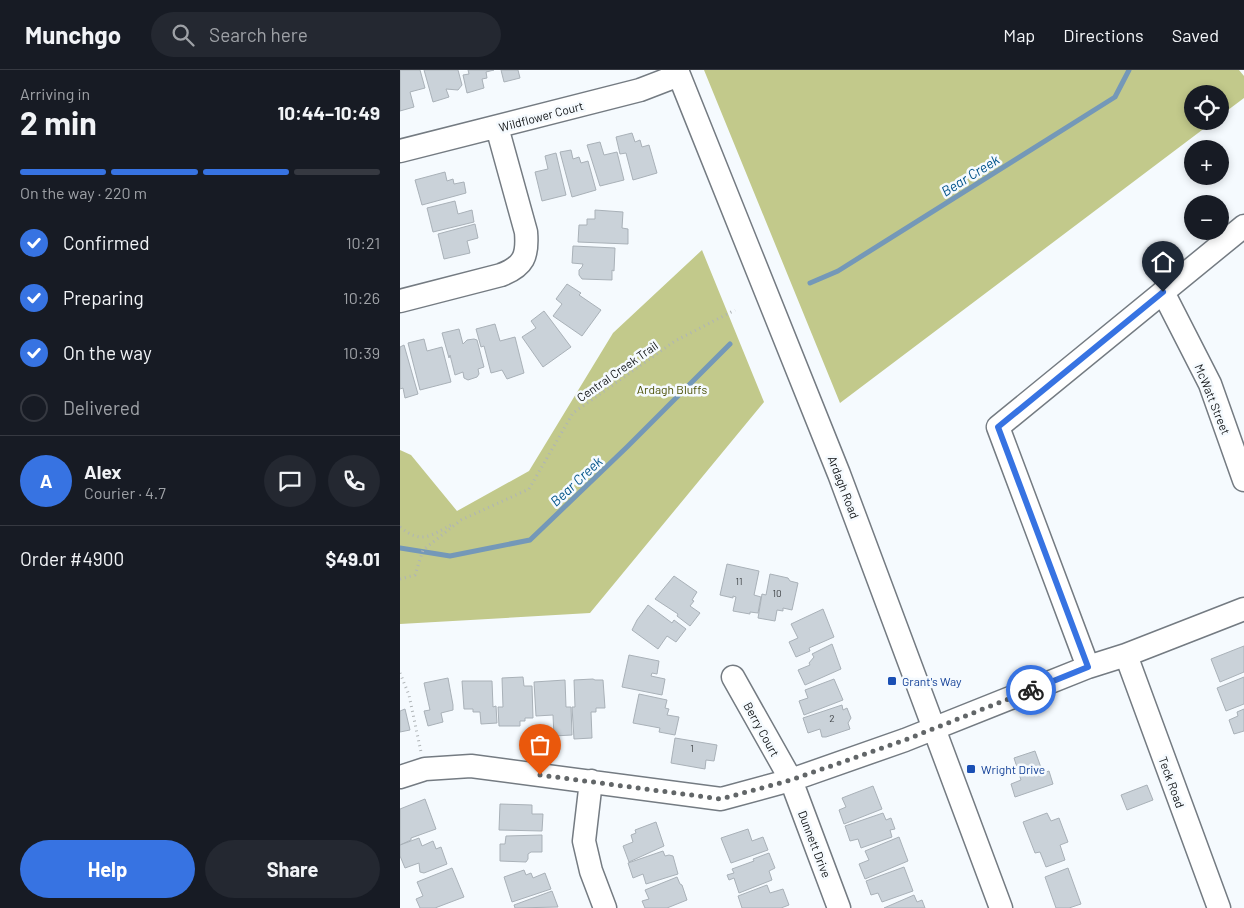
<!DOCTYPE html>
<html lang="en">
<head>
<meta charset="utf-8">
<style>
  :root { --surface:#171b24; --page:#242831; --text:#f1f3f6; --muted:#9ea1a6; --line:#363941; --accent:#3773e2 }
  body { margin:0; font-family:Barlow,sans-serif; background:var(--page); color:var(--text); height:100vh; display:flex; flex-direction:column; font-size:19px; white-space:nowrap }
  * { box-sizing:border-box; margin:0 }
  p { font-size:16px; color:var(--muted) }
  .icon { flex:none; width:28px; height:28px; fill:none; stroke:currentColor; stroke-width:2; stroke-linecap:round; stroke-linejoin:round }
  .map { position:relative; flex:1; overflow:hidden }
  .side { display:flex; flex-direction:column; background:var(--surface); width:400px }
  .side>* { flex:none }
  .fabs { position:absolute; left:784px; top:15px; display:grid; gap:10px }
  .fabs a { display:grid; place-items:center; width:45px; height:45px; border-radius:50%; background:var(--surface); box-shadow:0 2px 8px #0003; font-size:25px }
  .pin { position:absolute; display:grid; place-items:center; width:42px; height:42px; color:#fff; margin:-51px -21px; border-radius:50% 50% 50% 0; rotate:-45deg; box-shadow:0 0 5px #0007 }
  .pin .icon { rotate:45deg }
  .courier { position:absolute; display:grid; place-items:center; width:50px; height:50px; margin:-25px; border:4px solid #3773e2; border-radius:50%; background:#fff; color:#222; box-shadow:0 1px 6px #0007 }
  .head em { font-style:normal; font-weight:700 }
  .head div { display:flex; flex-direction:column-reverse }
  .head { display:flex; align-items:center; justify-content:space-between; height:85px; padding:0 20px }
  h1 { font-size:32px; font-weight:700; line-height:38px }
  .bar { display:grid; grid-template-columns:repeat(4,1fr); gap:8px 5px; align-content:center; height:60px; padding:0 20px }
  .bar i { height:6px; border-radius:4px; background:var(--line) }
  .bar .selected { background:var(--accent) }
  .bar p { grid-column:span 4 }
  .line { display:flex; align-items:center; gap:12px; padding:0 20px; border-top:1px solid var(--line) }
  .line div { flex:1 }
  .round { display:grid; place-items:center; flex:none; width:52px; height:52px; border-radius:26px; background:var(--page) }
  ol { padding:0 20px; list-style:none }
  li { display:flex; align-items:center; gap:15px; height:55px }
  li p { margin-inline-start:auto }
  li .icon { padding:5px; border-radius:50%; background:var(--accent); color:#fff; stroke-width:4 }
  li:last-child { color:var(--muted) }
  li i { width:28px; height:28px; border:2px solid var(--line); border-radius:50% }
  .button { display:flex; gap:10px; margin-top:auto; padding:10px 20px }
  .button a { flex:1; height:58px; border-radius:30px; background:var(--accent); color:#fff; font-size:20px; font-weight:700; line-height:58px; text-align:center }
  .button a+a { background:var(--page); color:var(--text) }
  header { display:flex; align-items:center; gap:30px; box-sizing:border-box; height:70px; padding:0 25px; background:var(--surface); border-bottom:1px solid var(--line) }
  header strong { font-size:24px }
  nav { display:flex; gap:28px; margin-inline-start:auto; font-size:18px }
  .search { width:350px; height:45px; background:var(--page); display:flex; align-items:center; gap:12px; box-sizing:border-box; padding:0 18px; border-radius:28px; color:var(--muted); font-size:19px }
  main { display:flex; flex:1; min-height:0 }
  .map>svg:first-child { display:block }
</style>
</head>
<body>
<header>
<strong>Munchgo</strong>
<div class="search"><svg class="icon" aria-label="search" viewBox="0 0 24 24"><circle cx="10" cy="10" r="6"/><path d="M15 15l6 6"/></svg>Search here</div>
<nav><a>Map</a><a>Directions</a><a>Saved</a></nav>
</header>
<main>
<section class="side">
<div class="head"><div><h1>2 min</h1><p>Arriving in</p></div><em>10:44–10:49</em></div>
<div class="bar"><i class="selected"></i><i class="selected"></i><i class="selected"></i><i></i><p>On the way · 220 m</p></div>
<ol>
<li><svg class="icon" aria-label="check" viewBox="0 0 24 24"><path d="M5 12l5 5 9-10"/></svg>Confirmed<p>10:21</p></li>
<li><svg class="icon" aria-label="check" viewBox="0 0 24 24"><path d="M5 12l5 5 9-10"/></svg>Preparing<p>10:26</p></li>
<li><svg class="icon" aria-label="check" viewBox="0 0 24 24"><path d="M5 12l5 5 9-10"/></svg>On the way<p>10:39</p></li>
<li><i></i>Delivered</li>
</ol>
<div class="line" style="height:90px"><b class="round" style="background:var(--accent);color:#fff">A</b><div><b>Alex</b><p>Courier · 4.7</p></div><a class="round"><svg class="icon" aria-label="chat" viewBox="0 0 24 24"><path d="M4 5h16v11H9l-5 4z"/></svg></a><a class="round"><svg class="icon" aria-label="phone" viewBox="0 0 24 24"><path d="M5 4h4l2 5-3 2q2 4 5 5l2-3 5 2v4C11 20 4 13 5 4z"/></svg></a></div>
<div class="line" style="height:65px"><div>Order #4900</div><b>$49.01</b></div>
<div class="button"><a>Help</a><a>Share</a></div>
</section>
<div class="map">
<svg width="844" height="838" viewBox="0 0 844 838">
  <rect width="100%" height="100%" fill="#f5fafe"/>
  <!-- forest -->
  <path fill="#c2c98b" d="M304 0H839L844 6V28L820 46V24H792V51H814L440 333Z
    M302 180 364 332 190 543 0 554V380L11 385 57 441 129 401 213 263Z"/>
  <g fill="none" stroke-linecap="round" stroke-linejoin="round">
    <!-- stream -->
    <path stroke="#7498b8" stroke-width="5" d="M410 213 438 201 715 27 729 0
      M0 478 50 486 130 470 227 377 330 274"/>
  </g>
  <!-- building -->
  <path fill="#cad2d9" stroke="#a9b1b8" d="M0 0H20L25 18 10 22 14 37 0 41Z
    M24 0H58L62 15 58 20 46 19 49 27 33 32Z
    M68 0H94L86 2 87 8 82 9 84 18 67 23 63 5 69 4Z
    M101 0H118L120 8 104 12Z
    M232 63 235 72 240 70 242 77 249 75 257 103 233 110 226 83 220 84 216 67Z
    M200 72 204 85 217 82 224 110 200 116 187 75Z
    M171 80 173 89 179 87 181 93 188 91 196 120 172 127 160 82Z
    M156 83 166 125 142 131 135 102 148 99 145 86Z
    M45 102 47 111 53 109 54 114 64 112 66 123 22 135 15 110Z
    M55 131 58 144 72 140 74 152 33 162 27 138Z
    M195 140 223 142 222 158 228 159V174L178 172 179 155H187V149H195Z
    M75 154 78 168 67 171 70 183 44 189 38 164Z
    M173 176 215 178 214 201 212 200V210L182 209 179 205V200L182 197 183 194 172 193Z
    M167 214 181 223 179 225 201 240 182 266 153 246 162 234 156 229Z
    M144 241 171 277 143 297 122 267 136 258 131 251Z
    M95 254 100 271 115 267 124 303 107 309 102 300 91 303 84 276 81 277 76 259Z
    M59 259 63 274 67 270 74 269 77 270 84 297 78 299 79 304 77 307 68 310 64 308 63 302 55 305 50 285 49 288 42 263Z
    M24 269 27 281 42 277 51 312 20 320 8 273Z
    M4 275 18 324 5 328 3 318 0 319V277Z
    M327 494 359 501 354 525 361 527 358 543 350 542V544L333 541 336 527 333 526V528L320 525Z
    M370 504 388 508 390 511 398 513 392 540 383 538V541L377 540 375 551 358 548 362 524 366 525Z
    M274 506 297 522 292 530 294 531 290 536 300 543 290 556 277 546 278 544 255 529Z
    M248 535 272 553 274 550 286 559 276 572 267 566 258 579 232 560 237 550Z
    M423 539 434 567 409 578 410 581 396 587 389 572 398 568 391 554Z
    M432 574 441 599 405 615 398 600 410 595 409 593 414 587 412 584Z
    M844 576V602L820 612 811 589Z
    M229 585 259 591 257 604 252 603 251 606 265 609 262 625 222 617Z
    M123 607 124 616H132L133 648H125V651H120V656H99L98 637H103L102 608Z
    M844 607V634L826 641 817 618Z
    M48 608 53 635V640L41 643 43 652 28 656 24 641 30 640 24 613Z
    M193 609 195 610H203L205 638H196V642H191L192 668 174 669 172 637H175L174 610Z
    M434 609 443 630 404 645 399 631 408 628 405 620Z
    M165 610 166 637H171L172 665 154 666 153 645 136 646 134 612Z
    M62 611H92L93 637 96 636 97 653 81 654 80 642H73V639H64Z
    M239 624 267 630 265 638 269 639 267 645 279 647 275 665 259 662 260 658 233 653Z
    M442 635 443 640 447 638 451 648 448 653 450 659 426 667H422L420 659 408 663 403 648Z
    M5 639 10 660 0 662V641Z
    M844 639V661L834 664 829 650 838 646 837 642Z
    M275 668 317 675 314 691 306 690 305 699 271 693Z
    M635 681 643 703 649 701 653 714 615 727 611 714 621 710 614 688Z
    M747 715 753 730 727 740 721 725Z
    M473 716 482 739 444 754 439 740 446 737 442 728Z
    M25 729 36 759 11 768V770L0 775V739Z
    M100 734 132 735V744H143L142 761 99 760Z
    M483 743 486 750 491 748 495 759 490 760 492 767 461 778 458 769 450 771 445 756Z
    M647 743 651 751 659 748 668 772 660 775 665 790 646 797 640 782 635 783 623 752Z
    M256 752 264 776 229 792 223 776 233 772 231 765 236 763 235 760Z
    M348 759 352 771 363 767 368 780 331 793 321 768Z
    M142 765V782H131L128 784V789L126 792 100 791V774H105L106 766Z
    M499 767 508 791 465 809 459 794 469 790 465 781Z
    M19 768 22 776 33 771 36 779 41 777 47 794 24 803 20 802 19 793 5 798 0 786V775Z
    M263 781 265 786 269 785 273 786 278 804 246 814 243 804 233 808 228 793Z
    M369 783 375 798 369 801 372 810 339 823 334 808 329 810 327 805 334 803 332 799 354 791 353 789Z
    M504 797 513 821 482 832 478 823 471 825 466 811Z
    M52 798 64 827 35 838H20L16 829 23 826 17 812Z
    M668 798 681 834 669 838H656L645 807Z
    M124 800 126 805 131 803 133 808 145 803 151 819 112 832 104 807Z
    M277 807 280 814 282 815 287 830 267 838H245L242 831 249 829 245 820Z
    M367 815 370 823 383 819 389 835 381 838H342L338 826Z
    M152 821 158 837 115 838 114 835Z
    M514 825 517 832 522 830 525 838H484Z"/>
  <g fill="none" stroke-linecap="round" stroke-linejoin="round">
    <defs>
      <path id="minor" d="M277 0 439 404 601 838
        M0 81 240 20 279 5
        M763 222 810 314 844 410
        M0 231 101 205C124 196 128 186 126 162L97 57
        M726 585 819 838
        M688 597 598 357 844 156
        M333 607 391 710 439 838
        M0 707 25 699 71 696 321 729 391 710 505 670 688 597 726 585 844 539
        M191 711 184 771 191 801 205 838"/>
    </defs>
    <!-- minor casing -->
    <use href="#minor" stroke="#747b82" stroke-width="25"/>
    <!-- path -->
    <path stroke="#afb4b7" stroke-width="3" stroke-dasharray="1 4" stroke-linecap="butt" d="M0 457C22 475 31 465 53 454
      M0 509 15 505 23 480 61 450 129 419 173 343 275 271 335 240
      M0 603 9 625 21 682"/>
    <!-- minor -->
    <use href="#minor" stroke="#fff" stroke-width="22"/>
  </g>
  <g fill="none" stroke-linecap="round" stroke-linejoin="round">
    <!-- done -->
    <path stroke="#626668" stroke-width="5" stroke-dasharray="0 9" d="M140 705 321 729 391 710 505 670 631 620"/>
    <!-- route -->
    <path stroke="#3773e2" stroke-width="6" d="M631 620 688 597 598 357 763 222"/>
  </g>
  <!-- markers -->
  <g fill="#1a4fb4" stroke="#f5fafe" stroke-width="2">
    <rect x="487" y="606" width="10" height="10" rx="2.5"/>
    <rect x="566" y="694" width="10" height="10" rx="2.5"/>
  </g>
  <g text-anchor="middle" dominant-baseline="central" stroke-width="5" stroke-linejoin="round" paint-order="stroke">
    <!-- number labels -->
    <g font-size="10" fill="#414548">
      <text x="339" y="511">11</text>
      <text x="377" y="523">10</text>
      <text x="432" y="648">2</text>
      <text x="292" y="678">1</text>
    </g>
    <!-- street labels -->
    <g font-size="12" fill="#131618" stroke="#f5fafe">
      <text transform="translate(141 46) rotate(-15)">Wildflower Court</text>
      <text transform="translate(217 301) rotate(-35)">Central Creek Trail</text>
      <text transform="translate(813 329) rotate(68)">McWatt Street</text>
      <text transform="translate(444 417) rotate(69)">Ardagh Road</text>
      <text transform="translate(362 659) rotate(61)">Berry Court</text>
      <text transform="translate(772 712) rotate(70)">Teck Road</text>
      <text transform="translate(415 774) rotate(69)">Dunnett Drive</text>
    </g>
    <!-- park labels -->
    <g font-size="12" fill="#4c5107" stroke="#f5fafe">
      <text x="272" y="319">Ardagh Bluffs</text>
    </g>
    <!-- transit labels -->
    <g font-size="12" fill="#164399" stroke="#f5fafe" text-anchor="start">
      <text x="502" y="611">Grant's Way</text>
      <text x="581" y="699">Wright Drive</text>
    </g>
    <!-- water labels -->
    <g font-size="14" font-style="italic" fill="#005389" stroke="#f5fafe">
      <text transform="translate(570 105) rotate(-32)">Bear Creek</text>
      <text transform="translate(176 411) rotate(-43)">Bear Creek</text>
    </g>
  </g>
</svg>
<div class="fabs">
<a><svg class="icon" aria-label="locate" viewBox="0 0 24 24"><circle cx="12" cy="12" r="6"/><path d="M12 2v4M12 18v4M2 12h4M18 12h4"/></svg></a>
<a>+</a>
<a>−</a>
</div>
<div class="pin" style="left:140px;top:705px;background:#ea580c"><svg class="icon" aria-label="bag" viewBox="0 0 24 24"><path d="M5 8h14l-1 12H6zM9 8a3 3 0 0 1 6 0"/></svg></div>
<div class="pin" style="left:763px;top:222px;background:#1f2937"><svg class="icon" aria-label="home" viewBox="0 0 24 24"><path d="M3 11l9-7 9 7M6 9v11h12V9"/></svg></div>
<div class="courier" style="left:631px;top:620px"><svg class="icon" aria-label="bike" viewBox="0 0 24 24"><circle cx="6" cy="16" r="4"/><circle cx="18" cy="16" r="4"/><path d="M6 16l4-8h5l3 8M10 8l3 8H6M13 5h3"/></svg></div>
</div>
</main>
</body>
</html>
